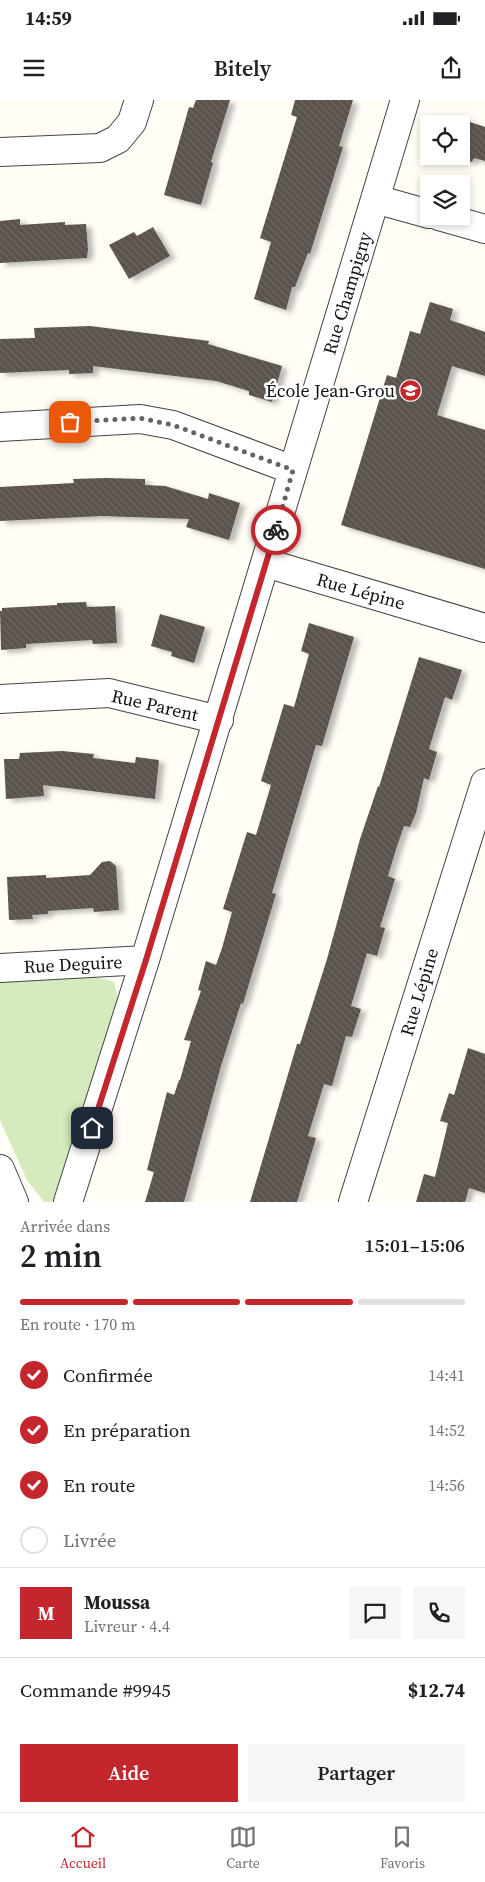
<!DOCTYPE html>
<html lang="fr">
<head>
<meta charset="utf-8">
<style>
  :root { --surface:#fff; --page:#f6f6f6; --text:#202124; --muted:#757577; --line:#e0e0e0; --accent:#c4262e }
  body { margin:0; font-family:"Source Serif 4",serif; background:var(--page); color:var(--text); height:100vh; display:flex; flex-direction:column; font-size:19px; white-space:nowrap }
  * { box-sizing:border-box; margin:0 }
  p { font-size:16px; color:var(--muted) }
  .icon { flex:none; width:28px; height:28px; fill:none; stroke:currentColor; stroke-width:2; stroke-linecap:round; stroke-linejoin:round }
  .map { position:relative; height:1102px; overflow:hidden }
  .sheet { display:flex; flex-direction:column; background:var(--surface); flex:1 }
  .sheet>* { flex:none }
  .fabs { position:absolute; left:420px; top:15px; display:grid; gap:10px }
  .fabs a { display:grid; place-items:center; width:50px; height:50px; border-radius:0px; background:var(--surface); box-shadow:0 2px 8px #0003; font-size:25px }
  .pin { position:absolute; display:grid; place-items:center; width:42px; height:42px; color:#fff; margin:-21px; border-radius:10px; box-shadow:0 2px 8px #0006 }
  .courier { position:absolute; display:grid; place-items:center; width:50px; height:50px; margin:-25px; border:4px solid #c4262e; border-radius:50%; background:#fff; color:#222; box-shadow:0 1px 6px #0007 }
  .head em { font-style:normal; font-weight:600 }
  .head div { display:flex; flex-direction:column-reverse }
  .head { display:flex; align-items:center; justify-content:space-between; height:85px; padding:0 20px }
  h1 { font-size:32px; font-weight:600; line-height:38px }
  .bar { display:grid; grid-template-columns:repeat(4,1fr); gap:8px 5px; align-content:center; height:60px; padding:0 20px }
  .bar i { height:6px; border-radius:4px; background:var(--line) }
  .bar .current { background:var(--accent) }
  .bar p { grid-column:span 4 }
  .line { display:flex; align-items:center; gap:12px; padding:0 20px; border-top:1px solid var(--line) }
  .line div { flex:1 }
  .round { display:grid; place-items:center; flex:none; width:52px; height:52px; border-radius:0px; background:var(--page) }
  ol { padding:0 20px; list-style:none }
  li { display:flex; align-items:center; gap:15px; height:55px }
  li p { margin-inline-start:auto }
  li .icon { padding:5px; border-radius:50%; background:var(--accent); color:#fff; stroke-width:4 }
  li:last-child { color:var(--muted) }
  li i { width:28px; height:28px; border:2px solid var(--line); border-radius:50% }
  .cta { display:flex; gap:10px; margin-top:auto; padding:10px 20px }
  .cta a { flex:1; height:58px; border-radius:0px; background:var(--accent); color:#fff; font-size:20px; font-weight:600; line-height:58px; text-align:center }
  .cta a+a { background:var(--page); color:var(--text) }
  .status { display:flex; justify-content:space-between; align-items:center; height:35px; padding:0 25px; background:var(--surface); direction:ltr }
  .status svg { height:14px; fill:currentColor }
  header { display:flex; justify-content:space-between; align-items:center; height:65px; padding:0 20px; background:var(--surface); font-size:22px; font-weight:600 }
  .tabs { display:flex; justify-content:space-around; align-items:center; height:70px; border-top:1px solid var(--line); background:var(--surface); font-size:14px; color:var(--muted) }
  .tabs a { display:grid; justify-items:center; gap:2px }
  .tabs .current { color:var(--accent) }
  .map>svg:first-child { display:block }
</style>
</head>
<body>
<div class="status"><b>14:59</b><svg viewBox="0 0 49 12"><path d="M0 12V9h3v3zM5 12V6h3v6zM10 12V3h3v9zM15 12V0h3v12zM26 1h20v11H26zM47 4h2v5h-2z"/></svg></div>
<header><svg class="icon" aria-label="menu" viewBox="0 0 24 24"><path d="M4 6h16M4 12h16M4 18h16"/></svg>Bitely<svg class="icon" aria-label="share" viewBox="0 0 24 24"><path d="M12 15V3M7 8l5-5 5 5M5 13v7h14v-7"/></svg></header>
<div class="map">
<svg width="485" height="1102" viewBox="0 0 485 1102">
  <defs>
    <pattern id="building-back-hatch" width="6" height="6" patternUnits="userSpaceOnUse" patternTransform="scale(1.25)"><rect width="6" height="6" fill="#5a524d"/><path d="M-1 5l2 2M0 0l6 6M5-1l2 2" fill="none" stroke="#6d6662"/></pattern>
    <filter id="shadow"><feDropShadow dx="5.5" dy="3" stdDeviation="2.5" flood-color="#0004"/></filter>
  </defs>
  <rect width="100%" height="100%" fill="#fffdf5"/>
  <!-- grass -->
  <path fill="#d5ebbd" d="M93 876 114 882 119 904 67 1085 52 1102H44L27 1080 0 1020V878Z"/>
  <!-- building -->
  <path fill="url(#building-back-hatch)" filter="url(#shadow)" d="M196 0H230L211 62 213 63 201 105 164 95 189 7 193 8Z
    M295 0H353L339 46 343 47 310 154 308 153 295 187H292L286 210 254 199 271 142 260 138 297 17 291 15Z
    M452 16 485 27V61L474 58 472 62 454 56H461V24H450Z
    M20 119V125L65 122V125L86 124 88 149 87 158 0 163V121Z
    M153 127 170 156 129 179 109 145 134 132 137 136Z
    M430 202 453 209 450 220 485 232V276L452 266 437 315 485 330V469L341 425 387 275 396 278 410 231 420 234Z
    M90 226 209 241 208 244 282 266 272 302 249 295V291L216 281 93 266V273L69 274V270L0 273V239L35 238 34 228Z
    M106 378 145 379V385L165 386 208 399 209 393 240 403 229 440 186 427 189 419 102 416 0 421V387L74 383 73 379Z
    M86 502 87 507 115 506 117 543 93 544 92 540 26 544V548L1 550 0 511H2V508L57 505V503Z
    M160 514 205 527 194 563 171 556 172 552 151 546Z
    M309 523 354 537 322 646 316 645 272 793 276 794 243 904 241 903 221 966 184 1102H145L154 1072 147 1070 167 992 174 995 179 980H180L191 941 184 940 201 891 198 890 206 861 216 865 222 848 232 812 223 809 247 732 256 735 271 685 261 681 284 604 294 607 309 554 301 551Z
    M419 557 462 570 452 600 445 597 429 649 437 652 429 680 424 678 416 713 410 727 404 726 397 746 388 776 395 779 380 827 385 828 377 856 367 853 351 906 361 909 352 937 346 936 332 986 324 984 308 1036 316 1038 297 1102H250L297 944H300L327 859 360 739 378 686 379 687Z
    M62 651 94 654 93 658 135 663 136 657 159 660 155 699 43 685 44 696 6 699 4 659H19L20 653Z
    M110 761 116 766 119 810 94 812 93 808 48 811V814L32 815 33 819 9 820 7 777 46 775V778L90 775 102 762Z
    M468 948 485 954V1093L469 1088 465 1102H416L424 1074 435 1077 448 1023 440 1021 449 993 454 995Z"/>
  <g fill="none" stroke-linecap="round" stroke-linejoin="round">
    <defs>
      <path id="minor" d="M0 52 100 48 118 39 132 22 139 0
        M375 99 429 114
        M439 116 485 129
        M0 327 140 319 173 325 293 370
        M266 463 485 528
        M0 599 109 593 219 620
        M0 868 145 860
        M0 1069 14 1102
        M68 1102 145 860 405 0
        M353 1102 485 683"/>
    </defs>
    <!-- minor casing -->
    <use href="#minor" stroke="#444" stroke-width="30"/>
    <!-- minor -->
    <use href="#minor" stroke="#fff" stroke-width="28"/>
  </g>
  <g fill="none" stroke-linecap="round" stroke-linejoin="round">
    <!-- done -->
    <path stroke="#646461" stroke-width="5" stroke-dasharray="0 9" d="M70 322 140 318 173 325 293 370 276 430"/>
    <!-- route -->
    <path stroke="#c4262e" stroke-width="6" d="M92 1028 146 860 276 430"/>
  </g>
  <!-- icons -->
  <defs>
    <symbol id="school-disc" viewBox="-11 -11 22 22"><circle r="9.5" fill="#c4262e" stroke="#fff"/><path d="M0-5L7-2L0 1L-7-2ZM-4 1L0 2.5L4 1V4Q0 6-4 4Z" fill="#fff"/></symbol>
  </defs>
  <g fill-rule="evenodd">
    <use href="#school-disc" x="398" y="278" width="25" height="25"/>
  </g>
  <g text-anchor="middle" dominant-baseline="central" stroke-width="5" stroke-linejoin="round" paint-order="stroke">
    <!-- street labels -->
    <g font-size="18" fill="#111" stroke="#fff">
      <text transform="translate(347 193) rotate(-73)">Rue Champigny</text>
      <text transform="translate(361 491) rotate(16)">Rue Lépine</text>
      <text transform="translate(155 605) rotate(13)">Rue Parent</text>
      <text transform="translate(73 864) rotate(-3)">Rue Deguire</text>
      <text transform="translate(419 892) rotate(-73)">Rue Lépine</text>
    </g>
    <!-- poi labels -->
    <g font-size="18" fill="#111" stroke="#fff" text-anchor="end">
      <text x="395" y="290">École Jean-Grou</text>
    </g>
  </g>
</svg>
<div class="fabs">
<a><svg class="icon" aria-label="locate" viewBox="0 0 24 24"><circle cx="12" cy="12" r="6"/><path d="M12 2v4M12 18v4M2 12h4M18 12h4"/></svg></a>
<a><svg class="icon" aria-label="layers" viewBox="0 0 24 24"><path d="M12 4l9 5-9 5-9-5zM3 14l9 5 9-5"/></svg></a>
</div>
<div class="pin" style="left:70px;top:322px;background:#ea580c"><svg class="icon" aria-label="bag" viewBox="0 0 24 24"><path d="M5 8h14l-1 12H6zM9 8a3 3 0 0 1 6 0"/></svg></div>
<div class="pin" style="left:92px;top:1028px;background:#1f2937"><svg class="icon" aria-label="home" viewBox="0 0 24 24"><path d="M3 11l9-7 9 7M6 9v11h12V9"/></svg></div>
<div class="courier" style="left:276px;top:430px"><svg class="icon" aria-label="bike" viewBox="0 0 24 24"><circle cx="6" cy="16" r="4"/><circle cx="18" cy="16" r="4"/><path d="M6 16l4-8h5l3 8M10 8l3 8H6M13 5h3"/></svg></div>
</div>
<section class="sheet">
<div class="head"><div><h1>2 min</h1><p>Arrivée dans</p></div><em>15:01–15:06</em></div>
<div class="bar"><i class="current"></i><i class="current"></i><i class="current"></i><i></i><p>En route · 170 m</p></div>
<ol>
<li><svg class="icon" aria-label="check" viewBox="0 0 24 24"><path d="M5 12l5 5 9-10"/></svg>Confirmée<p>14:41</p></li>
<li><svg class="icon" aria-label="check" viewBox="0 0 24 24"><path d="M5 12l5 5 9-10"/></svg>En préparation<p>14:52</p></li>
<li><svg class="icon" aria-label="check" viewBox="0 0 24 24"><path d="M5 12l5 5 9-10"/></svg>En route<p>14:56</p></li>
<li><i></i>Livrée</li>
</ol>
<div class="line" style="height:90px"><b class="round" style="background:var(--accent);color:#fff">M</b><div><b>Moussa</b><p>Livreur · 4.4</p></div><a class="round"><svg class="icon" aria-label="chat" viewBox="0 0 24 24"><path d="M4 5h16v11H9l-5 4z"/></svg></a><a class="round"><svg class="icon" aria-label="phone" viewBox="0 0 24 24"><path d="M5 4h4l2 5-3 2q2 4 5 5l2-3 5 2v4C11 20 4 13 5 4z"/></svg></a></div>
<div class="line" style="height:65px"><div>Commande #9945</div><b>$12.74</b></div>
<div class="cta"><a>Aide</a><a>Partager</a></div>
</section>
<nav class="tabs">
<a class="current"><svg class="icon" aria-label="home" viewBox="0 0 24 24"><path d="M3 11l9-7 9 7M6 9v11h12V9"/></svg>Accueil</a>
<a><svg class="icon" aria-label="map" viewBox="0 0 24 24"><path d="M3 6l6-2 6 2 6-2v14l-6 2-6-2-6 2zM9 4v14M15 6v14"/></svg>Carte</a>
<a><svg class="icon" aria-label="saved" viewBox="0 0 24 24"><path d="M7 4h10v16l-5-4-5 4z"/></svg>Favoris</a>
</nav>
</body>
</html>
